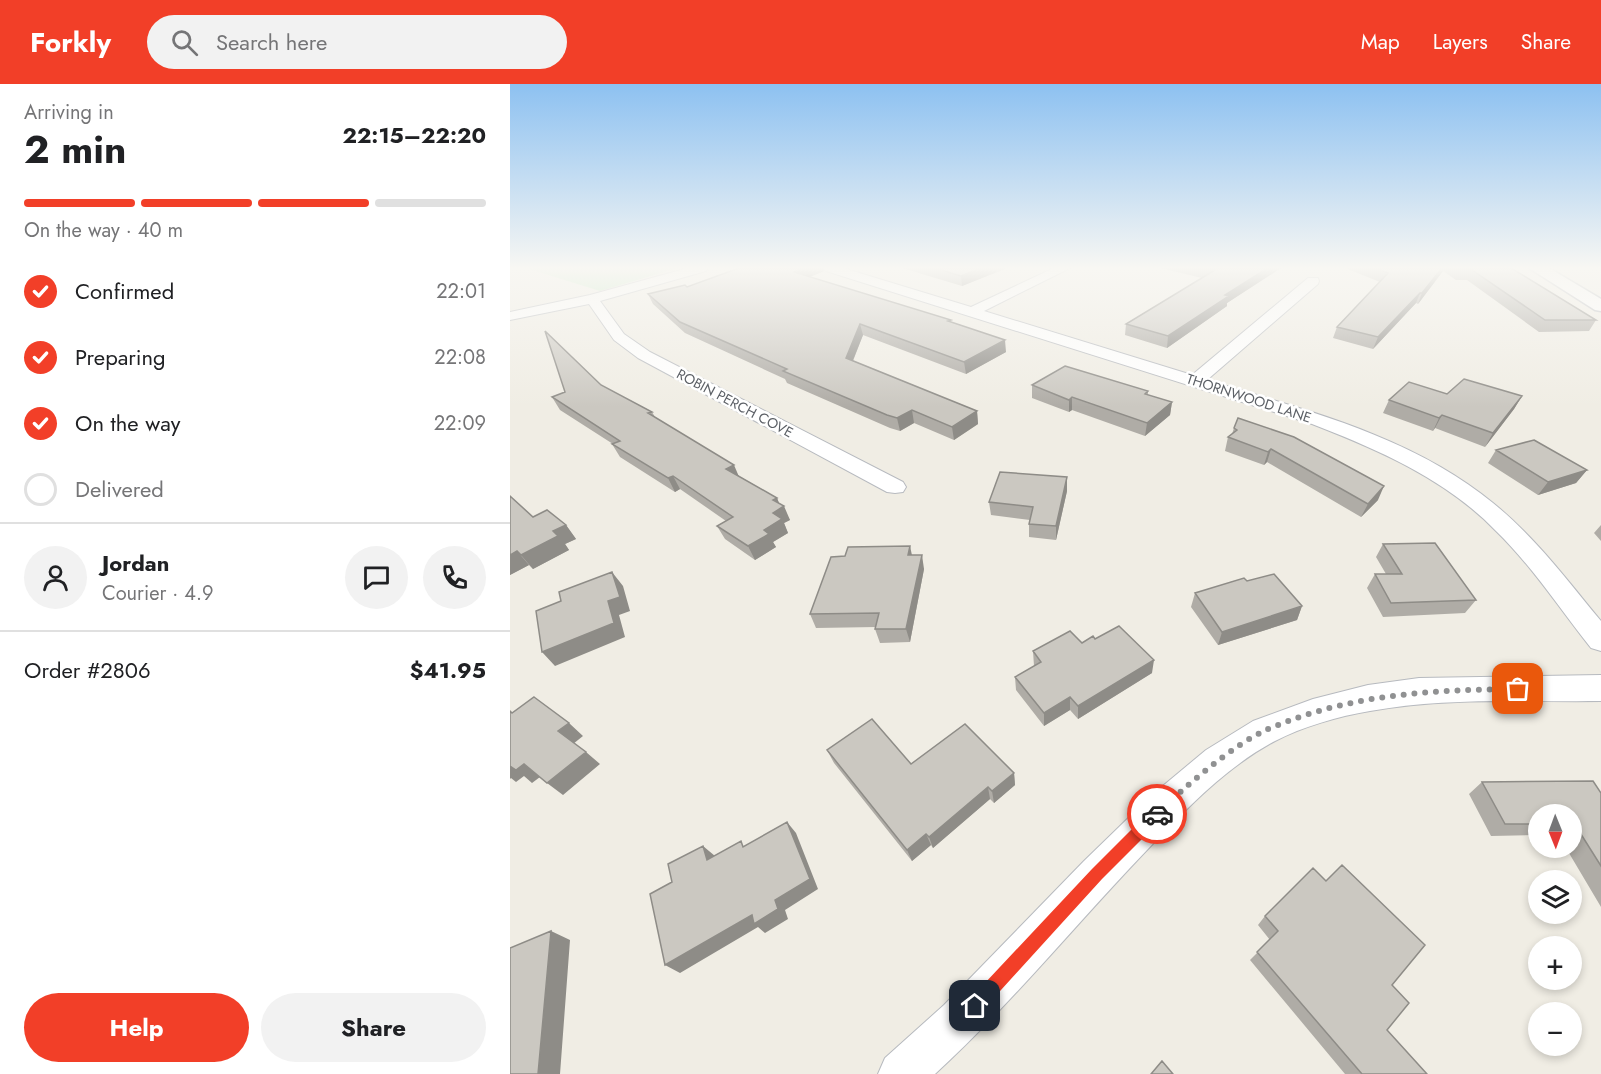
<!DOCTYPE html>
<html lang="en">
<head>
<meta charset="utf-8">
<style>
  :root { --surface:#fff; --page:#f2f2f2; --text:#202124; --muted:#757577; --line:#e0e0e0; --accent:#f23f28 }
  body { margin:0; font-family:Jost,sans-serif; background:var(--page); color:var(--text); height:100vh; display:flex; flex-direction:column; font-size:22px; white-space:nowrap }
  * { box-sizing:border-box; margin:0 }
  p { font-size:20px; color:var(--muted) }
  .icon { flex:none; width:33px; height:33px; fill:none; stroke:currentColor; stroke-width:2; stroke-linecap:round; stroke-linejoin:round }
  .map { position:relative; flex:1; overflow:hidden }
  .panel { display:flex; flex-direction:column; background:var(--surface); width:510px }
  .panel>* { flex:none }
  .needle { width:39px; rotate:179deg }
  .controls { position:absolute; left:1018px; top:720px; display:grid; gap:12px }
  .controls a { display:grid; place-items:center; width:54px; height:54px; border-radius:50%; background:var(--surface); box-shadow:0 3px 9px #0003; font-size:30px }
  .pin { position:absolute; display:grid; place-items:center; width:51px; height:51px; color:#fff; margin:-26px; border-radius:12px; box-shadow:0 3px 9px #0006 }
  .courier { position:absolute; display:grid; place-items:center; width:60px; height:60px; margin:-30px; border:4px solid #f23f28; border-radius:50%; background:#fff; color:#222; box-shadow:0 2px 8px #0007 }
  .summary em { font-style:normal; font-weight:700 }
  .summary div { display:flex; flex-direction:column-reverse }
  .summary { display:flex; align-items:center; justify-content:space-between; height:102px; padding:0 24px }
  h1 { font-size:39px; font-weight:700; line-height:45px }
  .bar { display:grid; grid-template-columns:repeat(4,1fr); gap:9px 6px; align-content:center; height:72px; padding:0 24px }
  .bar i { height:8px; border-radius:4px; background:var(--line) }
  .bar .active { background:var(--accent) }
  .bar p { grid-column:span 4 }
  .line { display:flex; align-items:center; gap:15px; padding:0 24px; border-top:2px solid var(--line) }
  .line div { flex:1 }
  .round { display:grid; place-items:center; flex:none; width:63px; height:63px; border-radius:32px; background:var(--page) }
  ol { padding:0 24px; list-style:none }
  li { display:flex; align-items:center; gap:18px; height:66px }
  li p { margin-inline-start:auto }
  li .icon { padding:6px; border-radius:50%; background:var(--accent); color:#fff; stroke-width:4 }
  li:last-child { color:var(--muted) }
  li i { width:33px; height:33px; border:3px solid var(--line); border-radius:50% }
  .cta { display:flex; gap:12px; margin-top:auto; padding:12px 24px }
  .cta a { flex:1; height:69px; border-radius:36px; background:var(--accent); color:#fff; font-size:24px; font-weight:700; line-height:69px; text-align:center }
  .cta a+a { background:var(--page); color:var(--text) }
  header { display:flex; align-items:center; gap:36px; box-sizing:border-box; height:84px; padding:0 30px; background:var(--accent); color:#fff }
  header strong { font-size:28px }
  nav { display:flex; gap:33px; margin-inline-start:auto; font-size:21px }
  .search { width:420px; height:54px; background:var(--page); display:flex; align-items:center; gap:15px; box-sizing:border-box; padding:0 21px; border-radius:33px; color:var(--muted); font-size:22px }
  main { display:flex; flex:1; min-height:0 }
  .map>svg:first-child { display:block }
</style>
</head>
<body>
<header>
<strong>Forkly</strong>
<div class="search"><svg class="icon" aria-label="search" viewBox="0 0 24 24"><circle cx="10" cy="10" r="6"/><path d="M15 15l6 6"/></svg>Search here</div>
<nav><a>Map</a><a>Layers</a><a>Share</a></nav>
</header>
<main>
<section class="panel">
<div class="summary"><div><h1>2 min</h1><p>Arriving in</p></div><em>22:15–22:20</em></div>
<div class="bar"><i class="active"></i><i class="active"></i><i class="active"></i><i></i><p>On the way · 40 m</p></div>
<ol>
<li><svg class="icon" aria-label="check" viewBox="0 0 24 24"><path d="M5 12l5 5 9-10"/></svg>Confirmed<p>22:01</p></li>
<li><svg class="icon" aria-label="check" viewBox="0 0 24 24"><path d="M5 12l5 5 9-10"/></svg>Preparing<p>22:08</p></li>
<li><svg class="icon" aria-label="check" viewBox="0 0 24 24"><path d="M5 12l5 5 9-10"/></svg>On the way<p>22:09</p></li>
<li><i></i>Delivered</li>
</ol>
<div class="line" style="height:108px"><a class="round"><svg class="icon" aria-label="person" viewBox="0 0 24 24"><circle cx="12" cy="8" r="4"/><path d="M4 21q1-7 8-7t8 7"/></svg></a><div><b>Jordan</b><p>Courier · 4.9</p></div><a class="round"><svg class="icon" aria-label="chat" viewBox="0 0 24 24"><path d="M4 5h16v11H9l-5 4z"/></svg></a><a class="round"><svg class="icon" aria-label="phone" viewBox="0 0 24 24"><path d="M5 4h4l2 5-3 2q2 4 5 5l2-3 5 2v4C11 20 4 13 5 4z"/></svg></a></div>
<div class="line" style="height:78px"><div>Order #2806</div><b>$41.95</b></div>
<div class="cta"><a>Help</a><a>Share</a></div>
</section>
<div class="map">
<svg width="1091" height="990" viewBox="0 0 1091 990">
  <rect width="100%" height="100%" fill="#f0ede4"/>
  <!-- green -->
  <path fill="#c0e8c1" d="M16 184H168L90 207Z"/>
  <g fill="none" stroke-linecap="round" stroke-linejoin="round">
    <defs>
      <path id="minor" d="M178 184H198L196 187 90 217 114 250 140 268 393 398 396 403 393 408 385 409 377 408 128 274 104 256 79 220 0 236V228L80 211Z
        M314 184H333L461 223 544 184H560L474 227 682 291 798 194H808L809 197 808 200 697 296C795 326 902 352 983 419 1025 453 1057 496 1091 537V567L1081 564C1050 525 1022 482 986 447 936 395 869 366 802 340L316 187Z
        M1091 591V617C1015 618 935 613 860 627 829 632 792 643 765 657 716 683 675 726 637 766 566 840 501 920 425 990H368L375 974 434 921 574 777 642 711 696 666 743 637 803 615 858 601 909 594Z"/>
      <path id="secondary" d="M1019 184H1039L1091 215V227L1085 226Z"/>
    </defs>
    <!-- minor casing -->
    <use href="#minor" stroke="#b7babf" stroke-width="2"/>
    <!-- secondary casing -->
    <use href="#secondary" stroke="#b8bbc1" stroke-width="3"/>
    <!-- minor -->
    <use href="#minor" fill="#fff" fill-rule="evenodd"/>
    <!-- secondary -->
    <use href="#secondary" fill="#fff" fill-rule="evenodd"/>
  </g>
  <!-- wall -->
  <path fill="#afaca6" d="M392 184H497L452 202Z
    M650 184H771L717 219V222L657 264 615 251 616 240 692 194Z
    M835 184H1001L1086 236 1079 247 1029 248 957 196H946L933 187 908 220 906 219 863 265 823 254 827 243 870 198Z
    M314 187 300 193 441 238 496 268 456 290 353 251 343 277 467 327 468 340 444 356 404 339 390 347 380 344 277 299 275 295 175 249 143 220 138 210 177 203Z
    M91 301 142 328 145 333 229 392 267 414 269 419 280 436 274 439 278 449 263 458 266 463 245 476 215 455 207 442 216 437 170 405 165 408 110 373 102 360H103L50 326 42 313Z
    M522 301 638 307V311L662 318 660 331 635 352 562 326 559 328 522 314Z
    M937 310 1012 312 1004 325 975 363 925 344 923 347 873 329 879 316Z
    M724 344 868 416 851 433 757 378 754 381 715 367 718 353 722 350Z
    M986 366 1077 386 1066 399 1028 411 978 379Z
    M557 407 546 456 519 453V440L520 436 481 431 479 418Z
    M0 412 23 433 56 441 66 455 55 460 59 466 23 485 19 481 0 491Z
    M1091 441V457L1084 449Z
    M873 460 966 516 955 529 873 533 857 504 865 490H876L866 473Z
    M402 471 414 485 400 558 370 559 365 545 366 543 306 544 300 530Z
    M737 497 792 522 787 536 708 561 681 523 685 509Z
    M585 555 642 589 568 635 560 626 534 642 506 606 505 593 524 582 523 567 572 559Z
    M317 666 401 680 504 689 505 701 484 719 480 715 423 764 421 761 402 777 324 679Z
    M972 698 1091 709V823L1056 764H1062V730H1029V751L981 752 959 710Z
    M755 832 882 901 877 946 917 990H835L740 876 760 856 748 841Z"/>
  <!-- shaded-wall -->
  <path fill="#8e8c87" d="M294 184H313L314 187 287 198 284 188Z
    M471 184H497L452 202 451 192Z
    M758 184H771L717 219V222L657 264 658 252 715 211Z
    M932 184H934L933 187 908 220 912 209Z
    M910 209 906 219 863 265 868 253Z
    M350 240 353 251 339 286 336 274Z
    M495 256 496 268 456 290 454 278Z
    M1012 312 1004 325 975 363 983 349Z
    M562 313V326L559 328V316Z
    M662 318 660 331 635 352 637 339Z
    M402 326 404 339 390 347 387 334Z
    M467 327 468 340 444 356 442 343Z
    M932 331 925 344 923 347 929 334Z
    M761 365 757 378 754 381 758 368Z
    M224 381 230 395 216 385Z
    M1077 386 1066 399 1028 411 1038 398Z
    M163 392 170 405 165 408 158 394Z
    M557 393V407L546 456V442Z
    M874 402 868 416 851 433 858 420Z
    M267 414 271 424 274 422 280 436 274 439 278 449 263 458 266 463 245 476 238 462 254 446 263 429V416Z
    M56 441 66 455 55 460 59 466 23 485 11 471 43 447Z
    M400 462 403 476 398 471Z
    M7 467 19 481 0 491V471Z
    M412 471 414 485 400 558 396 545Z
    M102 488 113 502 120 527 109 531 115 553 45 582 32 568 98 517Z
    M792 522 787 536 708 561 712 548Z
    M644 576 642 589 568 635V622Z
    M560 613V626L534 642V629Z
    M59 639 73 652 63 660 48 647Z
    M76 668 90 680 53 711 37 699Z
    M14 680 30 693 22 699 14 692 6 698 1 694 0 695V681Z
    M504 689 505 701 484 719 482 707Z
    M478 703 480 715 423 764 419 753Z
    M277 738 286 749 308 805 275 826 278 835 255 849 248 843 170 889 155 881 265 816Z
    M416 750 421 761 402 777 397 766Z
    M193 762 205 772 197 776Z
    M41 847 60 856 50 990H28Z"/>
  <!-- building -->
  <path fill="#cbc8c1" stroke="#8e8c87" stroke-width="1.5" d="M229 184H294L284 188 441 236 438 237 495 256 454 278 350 240 336 274 467 327 442 343 402 326 387 334 377 331 273 287 277 285 170 238 138 210 175 201 177 203Z
    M424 184H471L451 192Z
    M697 184H758L715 211 719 212 658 252 616 240 705 186Z
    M865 184H932L912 209H910L868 253 827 243 878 189Z
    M947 184H1001L1086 236H1035L962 186H950Z
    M35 247 91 301 142 328 138 329 224 381 216 385 267 414 263 416 274 422 263 429 272 435 254 446 259 450 238 462 207 442 223 433 163 392 158 394 102 360 110 357 42 313 55 308Z
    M555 282 638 307 635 310 662 318 637 339 562 313 559 316 522 301Z
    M954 295 1012 312 983 349 932 331 929 334 879 316 899 298 937 310Z
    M728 334 784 353 874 402 858 420 761 365 758 368 718 353 727 346 724 344Z
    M1024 356 1077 386 1038 398 986 366Z
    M490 388 557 393 546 442 519 440 523 423 479 418Z
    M0 412 23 433 37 426 56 441 43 447 48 452 11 471 7 467 0 471Z
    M925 459 966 516 881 519 865 490H892L873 460Z
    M400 462 398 471H412L396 545H365L369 529 300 530 321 473 335 472 338 463Z
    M102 488 110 513 98 517 104 539 32 568 26 527 51 517 49 508Z
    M764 490 792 522 712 548 685 509 734 494 737 497Z
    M609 542 644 576 568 622 560 613 534 629 505 593 531 578 523 567 560 547 572 559 583 552 585 555Z
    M24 613 59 639 48 647 76 668 37 699 14 680 6 686 0 682V627L2 629Z
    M362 635 401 680 455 640 504 689 482 707 478 703 419 753 416 750 397 766 317 666Z
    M1083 697 1091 709V782L1069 747 1062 746V730H1029V740H995L972 698Z
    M277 738 300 795 265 816 268 825 244 840 242 831 155 881 140 810 162 798 158 780 193 762 197 776 231 757 233 763Z
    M832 781 915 861 882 901 899 919 877 946 917 990H852L747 868 768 847 755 832 803 784 816 797Z
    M41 847 28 990H0V864Z
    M652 977 663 990H641Z"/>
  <!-- sky -->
  <linearGradient id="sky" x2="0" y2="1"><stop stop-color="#8dc1f1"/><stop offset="0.57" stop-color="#f8f7f3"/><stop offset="1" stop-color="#f8f7f3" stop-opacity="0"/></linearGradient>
  <rect width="1091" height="323" fill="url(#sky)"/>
  <!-- route -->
  <path fill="#f23f28" d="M647 723 652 725 654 730 652 735 592 795 471 928 465 930 459 928 456 922 459 916 582 785 642 725Z"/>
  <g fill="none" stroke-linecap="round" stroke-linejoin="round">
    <!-- done -->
    <path stroke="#909192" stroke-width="6" stroke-dasharray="0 10.8" d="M647 730C673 704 723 661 756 646 838 610 920 606 1008 605"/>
  </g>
  <g text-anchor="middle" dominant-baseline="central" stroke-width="5" stroke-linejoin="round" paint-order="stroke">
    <!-- far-street labels -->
    <g font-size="14" fill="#5c6066" stroke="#fff">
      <text transform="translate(739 314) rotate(18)">THORNWOOD LANE</text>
      <text transform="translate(225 319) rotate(28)">ROBIN PERCH COVE</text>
    </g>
  </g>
</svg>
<div class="controls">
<a><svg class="needle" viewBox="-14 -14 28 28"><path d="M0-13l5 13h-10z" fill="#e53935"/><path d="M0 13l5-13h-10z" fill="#757577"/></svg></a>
<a><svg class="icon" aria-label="layers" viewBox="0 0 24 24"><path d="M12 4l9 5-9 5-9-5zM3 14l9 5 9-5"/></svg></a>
<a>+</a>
<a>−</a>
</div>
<div class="pin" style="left:1008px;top:605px;background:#ea580c"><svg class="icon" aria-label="bag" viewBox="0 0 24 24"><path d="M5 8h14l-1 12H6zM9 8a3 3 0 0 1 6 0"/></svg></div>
<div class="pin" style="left:465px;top:922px;background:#1f2937"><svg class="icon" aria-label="home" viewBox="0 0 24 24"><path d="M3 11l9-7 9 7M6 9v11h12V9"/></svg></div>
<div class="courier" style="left:647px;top:730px"><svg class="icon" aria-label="car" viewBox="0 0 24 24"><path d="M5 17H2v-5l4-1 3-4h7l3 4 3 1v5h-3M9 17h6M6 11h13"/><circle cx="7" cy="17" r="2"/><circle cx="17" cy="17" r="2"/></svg></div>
</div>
</main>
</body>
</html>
